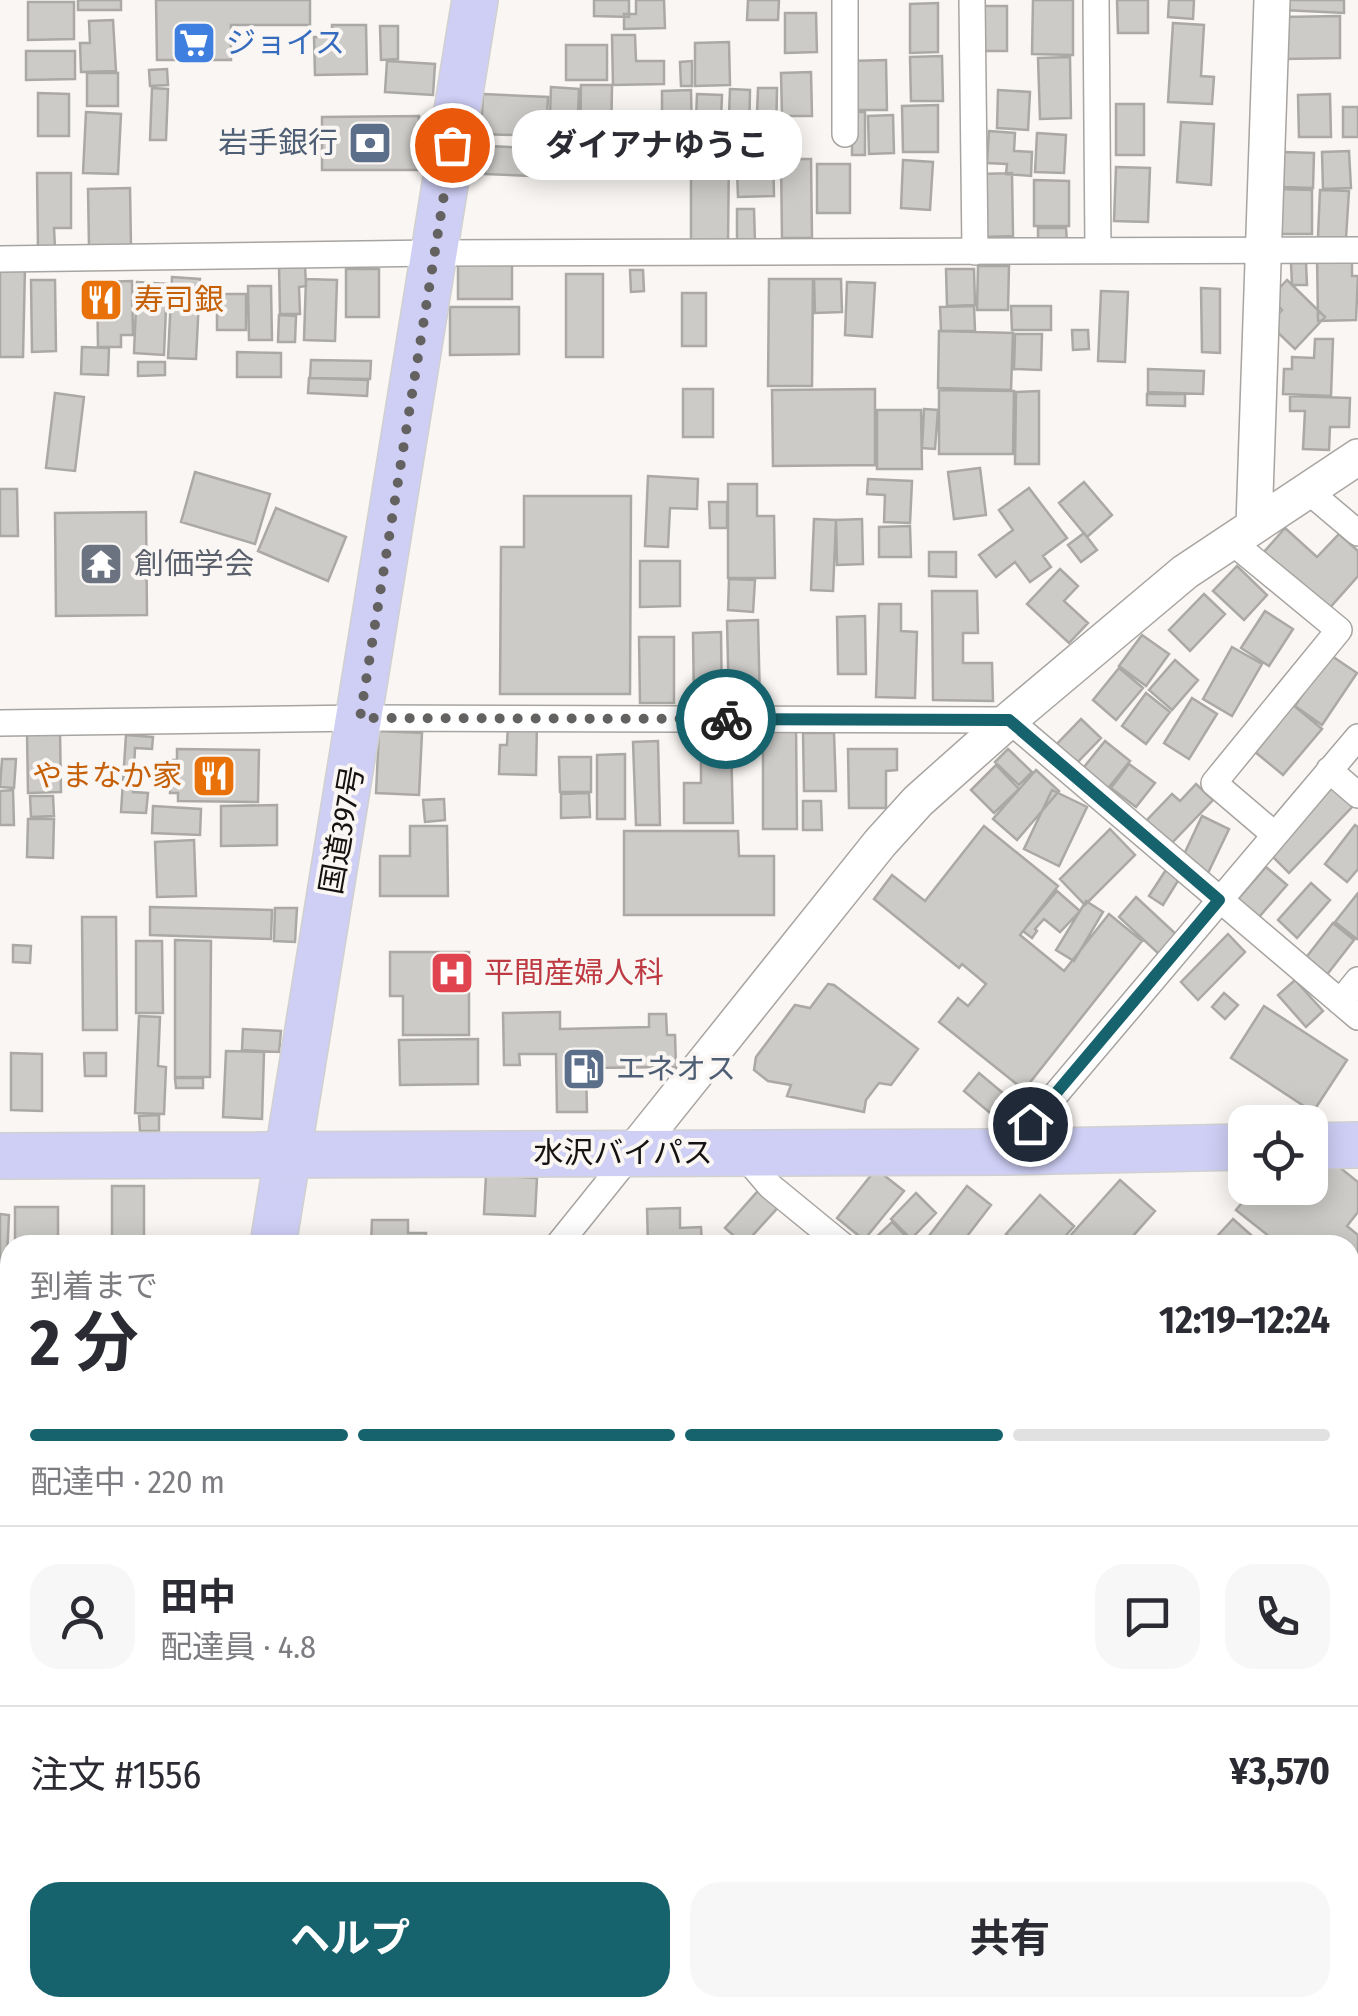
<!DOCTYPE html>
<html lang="ja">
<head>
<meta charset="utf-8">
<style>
  :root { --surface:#fff; --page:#f7f7f7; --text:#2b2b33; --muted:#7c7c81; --line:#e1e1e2; --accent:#17636d }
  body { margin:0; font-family:"Fira Sans Condensed","Noto Sans JP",sans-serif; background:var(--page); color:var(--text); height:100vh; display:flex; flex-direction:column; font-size:38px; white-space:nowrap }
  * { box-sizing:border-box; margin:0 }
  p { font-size:32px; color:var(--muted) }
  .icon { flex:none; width:55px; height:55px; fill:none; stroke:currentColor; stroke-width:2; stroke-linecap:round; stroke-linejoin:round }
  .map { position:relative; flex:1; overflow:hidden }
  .drawer { position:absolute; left:0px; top:1235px; width:1360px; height:782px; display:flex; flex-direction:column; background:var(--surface); border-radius:30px 30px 0 0; box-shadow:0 5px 25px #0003 }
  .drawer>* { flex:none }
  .buttons { position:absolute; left:1228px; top:1105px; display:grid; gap:20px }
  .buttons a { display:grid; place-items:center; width:100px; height:100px; border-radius:20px; background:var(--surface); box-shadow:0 5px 25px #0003; font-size:50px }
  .pin { position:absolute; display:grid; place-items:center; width:85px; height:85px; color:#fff; margin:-42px; border:5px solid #fff; border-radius:50%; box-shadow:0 2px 10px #0007 }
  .courier { position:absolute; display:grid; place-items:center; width:100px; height:100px; margin:-50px; border:8px solid #17636d; border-radius:50%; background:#fff; color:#222; box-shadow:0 2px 12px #0007 }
  .bubble { position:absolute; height:70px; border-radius:30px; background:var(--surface); box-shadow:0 5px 25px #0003; font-size:32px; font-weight:700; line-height:70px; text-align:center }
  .overview em { font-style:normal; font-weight:700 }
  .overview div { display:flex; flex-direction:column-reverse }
  .overview { display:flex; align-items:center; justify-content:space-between; height:170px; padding:0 30px }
  h1 { font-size:65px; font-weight:700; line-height:75px }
  .bar { display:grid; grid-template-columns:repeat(4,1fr); gap:15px 10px; align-content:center; height:120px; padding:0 30px }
  .bar i { height:12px; border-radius:8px; background:var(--line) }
  .bar .selected { background:var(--accent) }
  .bar p { grid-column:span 4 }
  .line { display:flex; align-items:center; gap:25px; padding:0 30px; border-top:2px solid var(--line) }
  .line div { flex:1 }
  .round { display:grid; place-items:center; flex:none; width:105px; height:105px; border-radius:30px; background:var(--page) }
  .action { display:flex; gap:20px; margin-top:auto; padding:20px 30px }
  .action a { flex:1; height:115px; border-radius:30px; background:var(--accent); color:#fff; font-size:40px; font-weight:700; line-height:115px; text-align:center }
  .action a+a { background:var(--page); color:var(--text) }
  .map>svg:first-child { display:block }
</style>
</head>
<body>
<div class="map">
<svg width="1358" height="2016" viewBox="0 0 1358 2016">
  <rect width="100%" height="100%" fill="#f9f6f3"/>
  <!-- green -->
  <path fill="#a9d3b2" d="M1350 1906 1358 1913V2016H1278L1286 2008H1350Z"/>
  <!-- building -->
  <path fill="#cdcbc8" stroke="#aba9a5" stroke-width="2.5" d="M78 0H121V10H78Z
    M156 0H310V25H231V60H157Z
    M594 0H629V17L594 16Z
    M636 0H664L665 28 624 29V14H636Z
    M748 0H779L778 20H747Z
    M1033 0H1073V55L1032 54Z
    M1117 0H1148V33H1118Z
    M1169 0H1194L1193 19 1168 17Z
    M1283 0H1344V13L1283 10Z
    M28 2H74V39L28 40Z
    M938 3V52L910 53V4Z
    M977 6H1007V51H977Z
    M785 13H816L817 52 785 53Z
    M1340 16V58L1285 59 1284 17Z
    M113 20 116 71 81 72 80 43H90L89 21Z
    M1173 23 1204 25 1201 76 1214 77 1212 104 1168 102Z
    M332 25H366L367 74 315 75 314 37H332Z
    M380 26H398V59L381 60Z
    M612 35H635L636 61H664V84L613 85Z
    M729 42 730 85 695 86V43Z
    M566 45H607V80H566Z
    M26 51H75V79L26 80Z
    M942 56 943 101H911L910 57Z
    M1070 57 1071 118 1040 119 1038 58Z
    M886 60 887 110H851L850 61Z
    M387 61 435 64 433 95 385 92Z
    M692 61V86H681L680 62Z
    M167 69 168 85 150 86 149 70Z
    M811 72 812 116H782L781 73Z
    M87 73H118V106H87Z
    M581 85H612L611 146H580Z
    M551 87 579 89 577 145 549 144Z
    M152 88 168 89 166 140H150Z
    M758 88H777L776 140H756Z
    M730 89 750 90 749 142 728 141Z
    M691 90 692 134 662 135V91Z
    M998 90 1030 92 1028 130 997 128Z
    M38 93 69 94V136H38Z
    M483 94 548 97 546 136 481 134Z
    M697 94 722 95 720 145 695 144Z
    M1330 94 1331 137H1299L1298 95Z
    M1116 104H1144V155H1116Z
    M938 105V152H903L902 106Z
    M1343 107H1358V137H1343Z
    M86 112 121 114 118 174 83 173Z
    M852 112H865V155H852Z
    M893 115 894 153 869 154 868 116Z
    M419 116V170H322V117Z
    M1181 122 1214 124 1211 185 1177 182Z
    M989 131 1015 133 1014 151 1032 152 1031 176 1006 174 1007 164 987 163Z
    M1037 133 1066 135 1064 173 1035 172Z
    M773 144 774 196 738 197 736 145Z
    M487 146 531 148 530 176 485 174Z
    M1349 151 1351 188 1323 189 1322 152Z
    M1284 152 1314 153 1313 188 1283 187Z
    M691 153 729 154 728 243H691Z
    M781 159H811L812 238H782Z
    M903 160 933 162 930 210 901 208Z
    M817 164H850V213H817Z
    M1116 167 1150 168 1148 222 1114 221Z
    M37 173H71V228H54L55 248 38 249Z
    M1012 173 1013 236 983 237 982 174Z
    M1034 180 1069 181V226H1034Z
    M130 188 131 246H89L88 189Z
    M1279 189 1312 190V234H1279Z
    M1320 190 1349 191 1346 238 1318 237Z
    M737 209H754L755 243H737Z
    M1038 228H1066L1067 242H1038Z
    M1352 254V276H1358L1356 320 1318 321 1317 255Z
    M458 256H512V299H458Z
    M1291 263H1306L1307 285H1292Z
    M305 265 306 286 299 287 300 314H280L279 266Z
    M0 266 25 267 23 357H0Z
    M978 266H1009L1008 310H977Z
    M346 269H379V317H346Z
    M946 269H974L975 305 947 306Z
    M630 270H643L644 291 631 292Z
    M566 274H603V357H566Z
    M172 277 200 279 196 359 168 358Z
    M306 279 337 280 335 341 304 340Z
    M769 279H813L812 386H768Z
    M814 279H841L842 312 815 313Z
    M31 280H55L56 351 32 352Z
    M1287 280 1325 317 1295 349 1269 324 1282 310 1270 298Z
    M132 281 133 335H121V347H98L97 282Z
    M137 282 167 284 164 355 134 353Z
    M847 282 875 283 872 337 845 335Z
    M248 286H271L272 340H249Z
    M1201 288 1220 289V353L1202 352Z
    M1101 291 1128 292 1125 362 1098 361Z
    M682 293H706V346H682Z
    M217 294H246V330H217Z
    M974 306 975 331H941L940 307Z
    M1011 306H1051V330H1012Z
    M450 307H519V354L450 355Z
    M279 315 296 316 295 342H278Z
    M1072 330H1088L1089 349 1073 350Z
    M939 331 1013 333 1011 390 938 388Z
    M1015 334H1042L1041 370 1014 369Z
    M1315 339H1333L1331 396 1283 394 1284 369H1292V357L1314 358Z
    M82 347 109 348 108 375 81 374Z
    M237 352 281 353V377H237Z
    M311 360 371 361 370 379 310 378Z
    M138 362H165V375L138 376Z
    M1148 369 1204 371 1203 394 1148 392Z
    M309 378 368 380 367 396 308 393Z
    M683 389H713V437H683Z
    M875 389V465L773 466 772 390Z
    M939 390 1014 391 1013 454H939Z
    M1039 391V464H1015L1016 392Z
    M55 393 84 397 75 471 46 468Z
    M1147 394H1185V406L1147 405Z
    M1290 396 1350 398 1349 427H1330L1329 450 1303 449 1305 411H1290Z
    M924 409 938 410 935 449 922 448Z
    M877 410H921L922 469H877Z
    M980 468 986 515 954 519 948 472Z
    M195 472 270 494 255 544 181 522Z
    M648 476 698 479 697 509 670 508 668 547 645 546Z
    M868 479 912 481 910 523 884 522 885 495 867 494Z
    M1084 482 1112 515 1087 537 1059 503Z
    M728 484H757V516H774L775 578H728Z
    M1029 488 1067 538 1043 556 1051 567 1030 582 1015 562 996 577 979 555 1013 530 999 510Z
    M0 489H17L18 536H0Z
    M524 496H631L630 694H500L501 547H524Z
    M709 502H727V528H710Z
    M276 508 346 537 328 581 258 551Z
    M146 512 147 615 56 616 55 513Z
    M814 519 836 520 833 591 811 590Z
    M862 519 863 564 837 565 836 520Z
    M910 526 911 557H879V527Z
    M1285 528 1317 557 1339 534 1358 551V576L1327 611 1263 553Z
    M1084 533 1097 550 1081 562 1068 545Z
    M929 552H956V577L929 576Z
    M640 561H680V606L640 607Z
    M1237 566 1267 595 1244 620 1213 591Z
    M1060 569 1078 586 1064 601 1088 623 1069 643 1027 604Z
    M729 579 755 580 753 612 728 610Z
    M932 591H977L978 633H963V663H992L993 701 933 700Z
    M1204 594 1225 614 1190 651 1169 630Z
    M879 604H901V631L917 632 915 698 876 697Z
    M1265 611 1293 629 1269 666 1241 648Z
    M865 616 866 674H838L837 617Z
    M758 620 760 704 729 705 727 621Z
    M721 632 722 706H694L693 633Z
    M1142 635 1169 654 1146 686 1119 666Z
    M639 637H674V703H640Z
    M1232 647 1262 664 1232 716 1203 699Z
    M1329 654 1357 673 1322 725 1295 706Z
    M1175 660 1198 680 1172 710 1149 690Z
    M1119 668 1143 688 1116 720 1093 700Z
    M1146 693 1170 712 1146 744 1122 726Z
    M1192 698 1217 714 1189 759 1164 743Z
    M1292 704 1322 729 1283 775 1254 751Z
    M1081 719 1101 738 1073 767 1053 748Z
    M508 723 537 724 536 775 499 774 500 745H507Z
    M763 724H796L797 829H763Z
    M379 731 422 733 419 795 376 793Z
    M27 732H60L61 792 28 793Z
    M803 733H834L836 791H804Z
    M126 735 153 737 152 749 135 748 133 792 148 793 146 813 121 812Z
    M658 741 660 825H636L633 742Z
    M1105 741 1130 761 1105 792 1080 772Z
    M731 743 733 823H684V783H701V744Z
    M177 749 259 750 258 802 178 801V793H170L171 760H177Z
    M848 749H897V770L886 771V808H849Z
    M1008 749 1032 772 1019 785 995 762Z
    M625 754V819H597V755Z
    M559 757H591V792H560Z
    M2 759H16L14 788 0 787Z
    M1129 764 1155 783 1136 807 1111 788Z
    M996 765 1019 789 994 813 971 790Z
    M1036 770 1059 791 1017 840 993 819Z
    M1196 784 1213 800 1169 846 1145 822 1172 794 1180 801Z
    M1332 787 1353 806 1289 873 1269 853Z
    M13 790 14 825H0V791Z
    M1052 790 1087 807 1059 866 1024 849Z
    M589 793 590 817 561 818V794Z
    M30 796H53L54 816 31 817Z
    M444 799 445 820 425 822 423 800Z
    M803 801H821L822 830H803Z
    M277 805V845L221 846V806Z
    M153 806 201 809 200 835 152 833Z
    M1202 816 1229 829 1207 875 1180 863Z
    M28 819H54L53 858 27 857Z
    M1355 825 1358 827V869L1347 882 1325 864Z
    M410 826H447L448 896H380V856H410Z
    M984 826 1058 886 1020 935 1064 971 1109 914 1142 941 1024 1090 939 1022 958 998 968 1006 986 984 962 964 959 968 874 899 892 875 925 901Z
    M1110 829 1135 855 1085 905 1060 879Z
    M624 831H738L739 856H774V915H624Z
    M194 840 196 896 157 897 155 842Z
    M1171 862 1184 871 1163 905 1149 896Z
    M1266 867 1287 885 1253 924 1232 906Z
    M1311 883 1330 900 1297 938 1278 920Z
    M1057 891 1080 911 1060 932 1044 919 1035 929 1037 931 1032 938 1023 931Z
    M1358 893V938L1357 939 1335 922Z
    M1136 897 1178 936 1160 955 1119 917Z
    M1086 901 1103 912 1074 961 1056 950Z
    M150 907 272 910 271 939 150 935Z
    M275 908H297L295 942 274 941Z
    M82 917H116L117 1030H83Z
    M1333 923 1354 940 1322 981 1301 964Z
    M1228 934 1245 952 1198 1000 1181 982Z
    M175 940 211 941 210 1077H175Z
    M136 941H162L163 1013H136Z
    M13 945 31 946 30 963 13 962Z
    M390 952H469V1035H403V996H390Z
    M1295 980 1323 1011 1306 1027 1278 995Z
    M828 984 834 985 918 1049 891 1085 879 1083 866 1100 864 1112 787 1096 791 1085 768 1081 754 1070 756 1057 795 1005 810 1008Z
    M1224 993 1238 1005 1225 1019 1212 1007Z
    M1264 1006 1347 1060 1313 1112 1231 1058Z
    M560 1012V1029L649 1027V1014H666L667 1035H675L676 1067 586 1068 587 1112H557L556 1054H519L520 1065H504L503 1013Z
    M139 1016 160 1017 158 1066 166 1067 164 1114 135 1113Z
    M243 1029 281 1031 279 1052 242 1050Z
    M478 1039V1084L400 1085 399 1040Z
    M226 1051 264 1052 262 1119 223 1117Z
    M11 1053 42 1054V1111L11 1110Z
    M84 1053H106V1076H85Z
    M979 1073 1010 1099 995 1117 964 1091Z
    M175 1078H203V1088H176Z
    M159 1115V1131H140L139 1116Z
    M1328 1158 1358 1182V1212L1347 1226 1358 1235V1309L1350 1302V1245H1280L1236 1210 1254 1188H1310V1180Z
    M876 1169 904 1191 864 1240 837 1218Z
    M486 1175 537 1178 535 1216 484 1214Z
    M1120 1180 1155 1211 1125 1245H1062Z
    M764 1184 783 1202 744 1245 725 1228Z
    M112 1186H144V1245H112Z
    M967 1186 991 1205 968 1235 980 1245H922Z
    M916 1193 936 1213 911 1239 891 1219Z
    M1040 1195 1074 1226 1058 1245H1019L1006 1234Z
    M15 1207H58V1245H15Z
    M680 1208V1228L701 1227 702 1245H648L647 1209Z
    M0 1214 9 1215 6 1278H0Z
    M1233 1219 1251 1235 1243 1245H1209Z
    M372 1220H408V1233H426L425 1245H371Z
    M892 1222 914 1245H870L869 1244Z
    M1358 1466V1511L1350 1506V1479Z
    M1350 1613 1358 1620V1655L1350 1664Z
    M1358 1719V1761L1350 1756V1734Z
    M0 1791H10V1870H0Z
    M1358 1817V1869L1350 1878V1827Z
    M187 2008H219V2016H187Z
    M651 2008H797L796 2016H651Z
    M1131 2008H1168L1161 2016H1133L1128 2011Z
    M1212 2008H1269L1262 2016H1237L1231 2011 1227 2016H1215L1209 2011Z"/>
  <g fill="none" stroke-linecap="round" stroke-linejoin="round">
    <defs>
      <path id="street" d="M845 0V134
        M972 0 975 252
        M1096 0 1098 251
        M0 259 435 253 1358 250
        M1307 490 1358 533
        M1231 541 1339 630 1214 783 1275 835
        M0 723 360 718 1009 720 1358 1017
        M1329 770 1358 795
        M1340 1002 1358 980
        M1007 1152 1358 737
        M742 1153 770 1186 842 1245
        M558 1245 632 1153
        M1350 1597 1358 1604
        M0 1616H10
        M1188 2008 1198 2016"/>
      <path id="secondary" d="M1254 525 1272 0
        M632 1153 880 843 918 801 1009 720 1185 572 1358 457
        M1350 1445 1358 1435
        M0 1895H10"/>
      <path id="highway" d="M1310 1146 1358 1145
        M0 1156 1007 1152 1245 1147
        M273 1245 475 0
        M157 2016 158 2008"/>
    </defs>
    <!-- street casing -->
    <use href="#street" stroke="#a7a4a1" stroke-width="28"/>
    <!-- secondary casing -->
    <use href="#secondary" stroke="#a7a4a1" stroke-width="38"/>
    <!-- highway casing -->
    <use href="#highway" stroke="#d0d0d0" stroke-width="48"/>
    <!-- street -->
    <use href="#street" stroke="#fff" stroke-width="25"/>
    <!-- secondary -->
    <use href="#secondary" stroke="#fff" stroke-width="35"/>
    <!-- highway -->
    <use href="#highway" stroke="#cfcff6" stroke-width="45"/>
  </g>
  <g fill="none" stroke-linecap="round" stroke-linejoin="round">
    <!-- done -->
    <path stroke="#646261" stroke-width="10" stroke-dasharray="0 18" d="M452 145 360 718 726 719"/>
    <!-- route -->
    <path stroke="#17636d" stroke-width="12" d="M726 719 1009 720 1219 900 1030 1124"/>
  </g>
  <!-- icons -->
  <defs>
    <symbol id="supermarket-square" viewBox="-11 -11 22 22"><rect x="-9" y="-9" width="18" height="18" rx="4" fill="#3f7fe0" stroke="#f9f6f3"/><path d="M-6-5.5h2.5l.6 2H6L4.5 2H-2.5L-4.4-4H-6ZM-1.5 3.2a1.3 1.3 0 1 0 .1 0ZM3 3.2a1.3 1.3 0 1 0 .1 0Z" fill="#fff"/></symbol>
    <symbol id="bank-square" viewBox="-11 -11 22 22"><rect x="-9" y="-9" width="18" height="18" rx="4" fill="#5c6f8a" stroke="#f9f6f3"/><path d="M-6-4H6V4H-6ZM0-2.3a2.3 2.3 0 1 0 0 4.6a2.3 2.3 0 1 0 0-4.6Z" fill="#fff"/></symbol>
    <symbol id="restaurant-square" viewBox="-11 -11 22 22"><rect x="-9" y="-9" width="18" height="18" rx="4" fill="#e8710a" stroke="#f9f6f3"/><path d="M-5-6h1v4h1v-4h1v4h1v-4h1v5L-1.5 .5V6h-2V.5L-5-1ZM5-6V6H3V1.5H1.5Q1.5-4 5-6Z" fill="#fff"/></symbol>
    <symbol id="temple-square" viewBox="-11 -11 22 22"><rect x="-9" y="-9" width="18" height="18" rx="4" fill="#6b7280" stroke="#f9f6f3"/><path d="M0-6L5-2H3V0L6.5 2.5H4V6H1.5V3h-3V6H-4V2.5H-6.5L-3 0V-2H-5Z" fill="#fff"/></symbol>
    <symbol id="hospital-square" viewBox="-11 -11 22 22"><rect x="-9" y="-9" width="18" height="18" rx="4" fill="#e0444e" stroke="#f9f6f3"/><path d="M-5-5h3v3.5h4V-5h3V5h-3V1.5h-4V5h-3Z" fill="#fff"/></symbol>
    <symbol id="fuel-square" viewBox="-11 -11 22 22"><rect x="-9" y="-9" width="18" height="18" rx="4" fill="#5c6f8a" stroke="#f9f6f3"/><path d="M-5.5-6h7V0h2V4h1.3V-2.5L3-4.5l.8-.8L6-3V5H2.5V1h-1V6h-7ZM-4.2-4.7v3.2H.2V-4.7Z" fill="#fff"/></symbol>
  </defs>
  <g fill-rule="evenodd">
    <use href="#supermarket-square" x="169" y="18" width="50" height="50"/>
    <use href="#bank-square" x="345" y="118" width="50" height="50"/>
    <use href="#restaurant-square" x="76" y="275" width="50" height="50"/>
    <use href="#temple-square" x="76" y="539" width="50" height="50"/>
    <use href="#restaurant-square" x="189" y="751" width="50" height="50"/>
    <use href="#hospital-square" x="427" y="948" width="50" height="50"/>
    <use href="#fuel-square" x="559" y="1044" width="50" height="50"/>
  </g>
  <g text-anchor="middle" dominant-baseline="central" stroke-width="8" stroke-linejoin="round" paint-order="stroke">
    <!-- shop labels -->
    <g font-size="30" fill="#366cbe" stroke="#f9f6f3" text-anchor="start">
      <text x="226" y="43">ジョイス</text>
    </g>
    <!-- service labels -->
    <g font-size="30" fill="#4e5e75" stroke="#f9f6f3" text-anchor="end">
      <text x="338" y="143">岩手銀行</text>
      <text x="616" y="1069" text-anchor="start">エネオス</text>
    </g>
    <!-- food labels -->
    <g font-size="30" fill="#c56008" stroke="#f9f6f3" text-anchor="start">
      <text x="134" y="300">寿司銀</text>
      <text x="182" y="776" text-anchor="end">やまなか家</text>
    </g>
    <!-- worship labels -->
    <g font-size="30" fill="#5b616d" stroke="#f9f6f3" text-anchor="start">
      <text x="134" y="564">創価学会</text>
    </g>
    <!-- street labels -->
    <g font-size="30" fill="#141312" stroke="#f9f6f3">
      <text transform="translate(342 830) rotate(-80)">国道397号</text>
      <text x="623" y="1153">水沢バイパス</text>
    </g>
    <!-- health labels -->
    <g font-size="30" fill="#be3a42" stroke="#f9f6f3" text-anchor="start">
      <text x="484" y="973">平間産婦人科</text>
    </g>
  </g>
</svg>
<div class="buttons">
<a><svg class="icon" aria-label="locate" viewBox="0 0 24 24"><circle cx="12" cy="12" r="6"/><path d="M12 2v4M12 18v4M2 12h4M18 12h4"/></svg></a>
</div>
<div class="pin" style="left:452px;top:145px;background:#ea580c"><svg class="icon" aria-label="bag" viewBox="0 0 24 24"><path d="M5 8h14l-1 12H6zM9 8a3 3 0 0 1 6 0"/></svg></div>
<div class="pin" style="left:1030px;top:1124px;background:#1f2937"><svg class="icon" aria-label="home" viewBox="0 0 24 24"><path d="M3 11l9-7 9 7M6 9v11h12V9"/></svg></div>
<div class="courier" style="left:726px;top:719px"><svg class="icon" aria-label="bike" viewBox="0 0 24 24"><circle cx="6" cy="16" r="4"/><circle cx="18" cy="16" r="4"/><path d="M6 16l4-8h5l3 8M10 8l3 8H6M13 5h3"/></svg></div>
<div class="bubble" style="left:512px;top:110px;width:290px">ダイアナゆうこ</div>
<section class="drawer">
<div class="overview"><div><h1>2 分</h1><p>到着まで</p></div><em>12:19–12:24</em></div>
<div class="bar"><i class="selected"></i><i class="selected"></i><i class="selected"></i><i></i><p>配達中 · 220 m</p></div>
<div class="line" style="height:180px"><a class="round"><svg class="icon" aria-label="person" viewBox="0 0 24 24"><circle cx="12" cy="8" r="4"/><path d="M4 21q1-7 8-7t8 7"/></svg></a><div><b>田中</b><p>配達員 · 4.8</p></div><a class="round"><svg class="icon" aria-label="chat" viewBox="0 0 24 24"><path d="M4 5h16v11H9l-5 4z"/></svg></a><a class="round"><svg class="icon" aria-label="phone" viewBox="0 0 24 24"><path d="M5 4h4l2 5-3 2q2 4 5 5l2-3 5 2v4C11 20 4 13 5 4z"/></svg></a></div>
<div class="line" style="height:130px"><div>注文 #1556</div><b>¥3,570</b></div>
<div class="action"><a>ヘルプ</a><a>共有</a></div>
</section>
</div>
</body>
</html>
